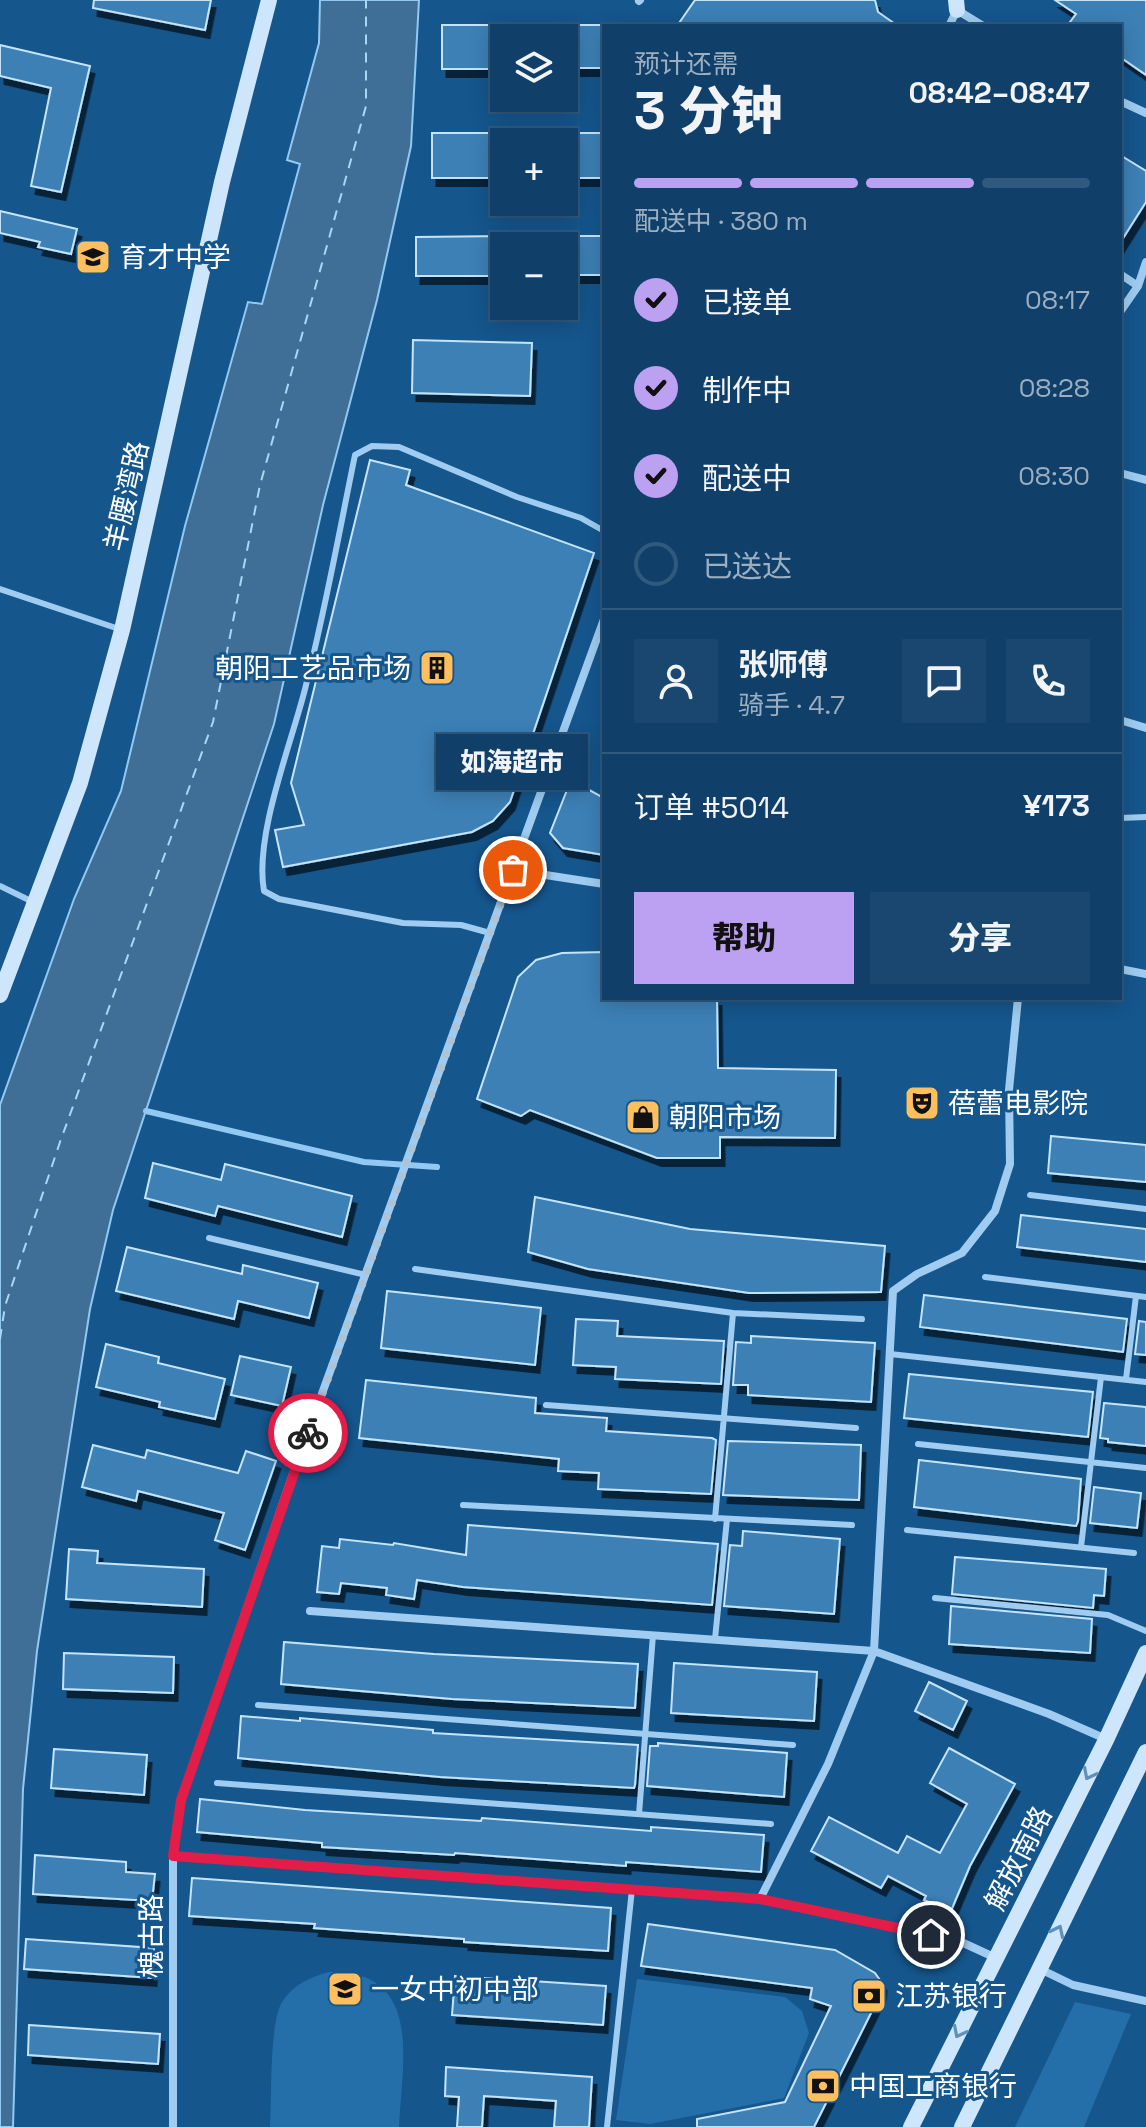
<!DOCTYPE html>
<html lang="zh">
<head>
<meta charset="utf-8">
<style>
  :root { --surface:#10406a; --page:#194770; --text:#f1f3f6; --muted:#9cafc1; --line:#30597e; --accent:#bca0f2 }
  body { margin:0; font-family:"Space Grotesk","Noto Sans SC",sans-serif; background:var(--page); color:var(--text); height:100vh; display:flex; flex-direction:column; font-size:30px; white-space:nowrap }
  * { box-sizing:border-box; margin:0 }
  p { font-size:26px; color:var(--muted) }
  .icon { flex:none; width:44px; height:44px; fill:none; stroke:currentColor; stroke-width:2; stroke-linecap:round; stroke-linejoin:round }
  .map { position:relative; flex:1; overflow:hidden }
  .panel { position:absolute; left:602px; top:24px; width:520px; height:976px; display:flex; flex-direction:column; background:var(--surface); border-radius:0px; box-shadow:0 4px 20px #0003,0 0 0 2px var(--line) }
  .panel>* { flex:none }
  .controls { position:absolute; left:490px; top:24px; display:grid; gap:16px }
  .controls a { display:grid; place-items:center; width:88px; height:88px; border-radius:0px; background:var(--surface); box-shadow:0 4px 20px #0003,0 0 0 2px var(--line); font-size:40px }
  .pin { position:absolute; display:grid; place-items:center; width:68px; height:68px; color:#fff; margin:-34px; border:4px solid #fff; border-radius:50%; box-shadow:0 2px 8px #0007 }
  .courier { position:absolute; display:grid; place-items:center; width:80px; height:80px; margin:-40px; border:6px solid #e11d48; border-radius:50%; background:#fff; color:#222; box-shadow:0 2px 10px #0007 }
  .bubble { position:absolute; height:56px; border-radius:0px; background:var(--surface); box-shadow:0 4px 20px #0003,0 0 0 2px var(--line); font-size:26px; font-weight:800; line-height:56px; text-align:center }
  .headline em { font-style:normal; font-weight:800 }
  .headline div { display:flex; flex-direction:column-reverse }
  .headline { display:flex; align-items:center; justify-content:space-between; height:136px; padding:0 32px }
  h1 { font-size:52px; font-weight:800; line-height:60px }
  .bar { display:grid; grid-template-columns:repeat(4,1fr); gap:12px 8px; align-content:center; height:96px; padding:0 32px }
  .bar i { height:10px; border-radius:6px; background:var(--line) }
  .bar .selected { background:var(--accent) }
  .bar p { grid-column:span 4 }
  .line { display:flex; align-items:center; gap:20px; padding:0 32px; border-top:2px solid var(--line) }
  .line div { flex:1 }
  .round { display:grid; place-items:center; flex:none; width:84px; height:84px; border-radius:0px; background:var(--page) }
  ol { padding:0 32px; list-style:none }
  li { display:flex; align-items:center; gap:24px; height:88px }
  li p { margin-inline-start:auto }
  li .icon { padding:8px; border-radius:50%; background:var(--accent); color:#111; stroke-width:4 }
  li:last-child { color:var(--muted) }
  li i { width:44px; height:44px; border:4px solid var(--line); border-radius:50% }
  .action { display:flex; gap:16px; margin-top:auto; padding:16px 32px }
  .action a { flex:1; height:92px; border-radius:0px; background:var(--accent); color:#111; font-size:32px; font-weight:800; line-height:92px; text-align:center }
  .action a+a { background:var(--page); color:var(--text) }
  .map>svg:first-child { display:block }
</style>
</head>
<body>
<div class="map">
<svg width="1146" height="2127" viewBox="0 0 1146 2127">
  <defs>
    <filter id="shadow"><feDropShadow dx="4.5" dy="8" stdDeviation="0" flood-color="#0009"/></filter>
  </defs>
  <rect width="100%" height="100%" fill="#15568d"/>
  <!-- green -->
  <path fill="#246faa" d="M329 1972C424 1970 402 2062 399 2127H270C272 2098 269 2024 282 2002 293 1985 310 1977 329 1972Z
    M637 1979 785 1997 802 2011 809 2033 784 2098 650 2124 616 2120Z
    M1075 2002 1131 2014 1084 2127H1015Z"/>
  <!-- water -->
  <path fill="#3f6f97" stroke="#91c9f3" stroke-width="2" d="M320 0H419L411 146 377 300 323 505 274 724 113 1210 90 1309 37 1651 23 1789 13 2127H0V1105L74 899 121 791 185 526 248 302 262 304 300 164 287 160 319 43Z"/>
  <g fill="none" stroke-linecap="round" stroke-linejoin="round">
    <!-- stream -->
    <path stroke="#91c9f3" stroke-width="6" d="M146 1111 364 1162 437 1167"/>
    <!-- ferry -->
    <path stroke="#aad6f7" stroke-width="2" stroke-dasharray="10 8" stroke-linecap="butt" d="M0 1339 5 1306 60 1142 213 722 260 485 366 106V0"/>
  </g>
  <!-- building -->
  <path fill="#3d80b6" stroke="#c5e4fb" stroke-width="2" filter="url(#shadow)" d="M94 0H211L205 30 93 8Z
    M695 0H875L878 12 898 26H677Z
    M1055 0H1146V75L1120 57V26H1067L1076 14Z
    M442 25H504V69H442Z
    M564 25H604V68H564Z
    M0 45 90 66 61 192 31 186 51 88 0 76Z
    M432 133H504V178H432Z
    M564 133H604V178H564Z
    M1120 155 1146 171V202L1120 243Z
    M0 211 77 229 71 254 38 247 40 242 0 233Z
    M504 236V276H416V237Z
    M564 236H604V275H564Z
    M413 340 532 343 530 396 412 393Z
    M370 460 410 470 406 485 594 553 510 802 493 821 472 832 283 867 275 830 304 825 291 783Z
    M571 780 604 798V855L563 848 550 833Z
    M604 952V998H717L718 1068 836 1070 835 1138 720 1137V1158H657L530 1110 521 1116 477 1099 518 977 536 960 562 953Z
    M1051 1136 1146 1145V1182L1048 1173Z
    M153 1163 221 1180 225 1164 352 1196 342 1237 218 1206 215 1216 145 1198Z
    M535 1197 690 1229 885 1246 881 1292 749 1293 588 1269 528 1252Z
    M1021 1215 1146 1229V1262L1017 1247Z
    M127 1247 242 1274 243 1265 318 1283 309 1318 238 1301 234 1319 116 1291Z
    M387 1291 541 1308 535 1365 381 1348Z
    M924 1295 1127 1319 1123 1352 920 1327Z
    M576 1319 618 1321 617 1336 724 1341 721 1384 615 1379 616 1367 573 1365Z
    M1139 1321 1146 1322V1355L1135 1354Z
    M751 1336 875 1343 871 1402 748 1395V1385H733L736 1342 751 1343Z
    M106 1344 159 1357 158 1363 225 1379 215 1419 159 1407 160 1402 96 1387Z
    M240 1356 291 1367 282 1406 231 1395Z
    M909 1374 1093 1392 1088 1437 904 1418Z
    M366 1380 536 1398 535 1413 607 1418 606 1431 712 1438 716 1440 711 1494 598 1489 599 1473 558 1471 559 1459 359 1438Z
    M1104 1403 1146 1407V1446L1108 1442V1439L1100 1438Z
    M728 1441 861 1445 859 1500 723 1495Z
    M93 1445 145 1458 147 1450 238 1473 246 1451 276 1461 245 1550 215 1540 224 1513 138 1491 136 1501 82 1487Z
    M919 1460 1081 1479 1078 1521 1076 1526 914 1507Z
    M1094 1487 1141 1493 1137 1528 1090 1523Z
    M468 1525 718 1544 712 1605 463 1587 417 1580 414 1599 386 1595 387 1588 341 1583 339 1594 317 1592 322 1546 339 1548 340 1539 393 1545 394 1543 466 1555Z
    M743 1531 840 1539 834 1614 724 1606 730 1545 742 1546Z
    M69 1549 98 1551 97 1563 204 1569 202 1607 66 1599Z
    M955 1557 1106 1569 1104 1596 1094 1595 1093 1608 952 1594Z
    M951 1606 1092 1619 1090 1653 949 1644Z
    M284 1642 434 1654 638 1664 635 1708 452 1699 281 1684Z
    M64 1653 174 1657 173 1693 63 1689Z
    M674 1663 817 1672 814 1721 671 1713Z
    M929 1682 967 1701 953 1730 915 1711Z
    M241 1716 300 1721V1718L433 1730V1733L638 1745 635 1785 634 1788 440 1777 238 1758Z
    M658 1743 787 1753 784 1797 647 1786 650 1746H658Z
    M949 1748 1015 1784 970 1866 951 1911 924 1900 926 1896 888 1876 881 1888 811 1851 829 1817 898 1853 907 1836 940 1853 967 1804 930 1783Z
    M54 1749 147 1755 144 1795 51 1788Z
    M200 1799 305 1810 481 1821 482 1818 651 1831V1827L764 1835 761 1872 626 1862V1866L455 1853 454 1855 322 1847V1843L197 1832Z
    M35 1855 126 1862V1872L155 1874 152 1901 33 1894Z
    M192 1878 611 1908 608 1951 464 1942V1939L314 1928 315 1924 189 1916Z
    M648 1924 835 1950 875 1973 882 1983 881 1993 814 2127H697V2119L785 2102 831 2006 810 1999 812 1988 641 1966Z
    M26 1939 154 1948 152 1978 24 1969Z
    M455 1976 606 1986 603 2025 452 2015Z
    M29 2025 160 2034 158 2064 28 2055Z
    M446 2067 592 2077 589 2127H554L556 2101 484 2096 482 2127H457L459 2097 445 2096Z"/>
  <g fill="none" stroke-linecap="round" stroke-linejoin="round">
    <!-- lane -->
    <path stroke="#9fccf0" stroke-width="6" d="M0 589 122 630
      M1120 818 1146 817
      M0 886 35 903
      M490 933 461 925 403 923 279 899 264 891C254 836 291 745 305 689 325 612 339 533 355 455L372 446 399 447 517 497 581 518 604 531
      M1030 1195 1146 1209
      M209 1238 366 1275
      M415 1269 733 1313 862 1319
      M985 1277 1146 1297
      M890 1354 1146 1382
      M1126 1379 1136 1296
      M546 1405 856 1428
      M918 1444 1146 1468
      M463 1505 852 1525
      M715 1519 733 1313
      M907 1530 1134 1553
      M1081 1547 1101 1377
      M935 1598 1108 1615 1146 1631
      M715 1639 727 1519
      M258 1705 793 1745
      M217 1783 771 1824
      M639 1814 653 1635
      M607 2127 632 1889"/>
    <!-- street -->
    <path stroke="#9fccf0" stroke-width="8" d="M639 1 640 0
      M949 26 957 10 983 26
      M1120 101 1146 113
      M1120 274 1138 286
      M1120 312 1138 286 1146 262
      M1120 473 1146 480
      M1120 720 1146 728
      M513 870 604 884
      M1120 969 1146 974
      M310 1611 874 1651 1049 1714 1106 1739
      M173 1856 760 1899 828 1764 874 1651 893 1291 917 1274 962 1253 995 1211 1010 1164 1009 1090 1018 998
      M760 1899 959 1941 996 1958
      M1040 1969 1073 1985 1146 2001
      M173 2127V1856L181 1800 296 1465 604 619"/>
    <!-- secondary -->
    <path stroke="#cde6fb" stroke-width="16" d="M956 0 957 10
      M0 995 80 783 122 630 222 182 269 0
      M911 2127 1106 1740 1146 1653
      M962 2127 1146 1752"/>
  </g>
  <!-- one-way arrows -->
  <defs><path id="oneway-chevron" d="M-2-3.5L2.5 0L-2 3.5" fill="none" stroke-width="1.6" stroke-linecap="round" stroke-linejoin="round" transform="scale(2)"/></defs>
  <g stroke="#5f90b9">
    <use href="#oneway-chevron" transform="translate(1089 1774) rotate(117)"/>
    <use href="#oneway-chevron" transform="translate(1058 1931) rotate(-64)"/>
    <use href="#oneway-chevron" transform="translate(959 2032) rotate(117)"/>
  </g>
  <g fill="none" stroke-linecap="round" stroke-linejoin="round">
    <!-- done -->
    <path stroke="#adc4d7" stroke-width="8" stroke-dasharray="0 14.4" d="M308 1433 513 870"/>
    <!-- route -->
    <path stroke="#e11d48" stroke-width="10" d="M308 1433 181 1800 173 1856 760 1899 931 1935"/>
  </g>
  <!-- icons -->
  <defs>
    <symbol id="school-square" viewBox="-11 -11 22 22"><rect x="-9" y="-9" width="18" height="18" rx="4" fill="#ffbf5e" stroke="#15568d"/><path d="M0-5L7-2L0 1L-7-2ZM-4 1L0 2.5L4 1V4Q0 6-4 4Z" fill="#111"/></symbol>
    <symbol id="building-square" viewBox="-11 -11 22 22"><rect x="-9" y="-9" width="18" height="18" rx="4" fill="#ffbf5e" stroke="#15568d"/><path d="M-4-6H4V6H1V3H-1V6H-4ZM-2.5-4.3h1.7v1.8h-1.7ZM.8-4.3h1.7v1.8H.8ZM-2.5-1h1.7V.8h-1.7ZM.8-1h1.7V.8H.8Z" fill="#111"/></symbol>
    <symbol id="theatre-square" viewBox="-11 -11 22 22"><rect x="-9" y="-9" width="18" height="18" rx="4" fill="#ffbf5e" stroke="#15568d"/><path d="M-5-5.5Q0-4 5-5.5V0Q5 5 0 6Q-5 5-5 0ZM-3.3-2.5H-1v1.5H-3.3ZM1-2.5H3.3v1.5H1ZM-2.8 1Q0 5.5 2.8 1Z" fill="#111"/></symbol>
    <symbol id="shop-square" viewBox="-11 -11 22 22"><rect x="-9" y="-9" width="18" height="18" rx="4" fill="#ffbf5e" stroke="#15568d"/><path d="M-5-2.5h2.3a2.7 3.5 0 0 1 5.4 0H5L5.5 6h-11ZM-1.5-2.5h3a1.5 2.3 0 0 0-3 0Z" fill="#111"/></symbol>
    <symbol id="bank-square" viewBox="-11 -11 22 22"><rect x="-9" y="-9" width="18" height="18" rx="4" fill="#ffbf5e" stroke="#15568d"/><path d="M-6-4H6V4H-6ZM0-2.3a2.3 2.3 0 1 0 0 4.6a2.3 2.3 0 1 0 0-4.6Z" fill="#111"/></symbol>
  </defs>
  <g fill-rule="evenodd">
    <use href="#school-square" x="73" y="237" width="40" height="40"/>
    <use href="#building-square" x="417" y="648" width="40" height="40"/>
    <use href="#theatre-square" x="902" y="1083" width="40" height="40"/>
    <use href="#shop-square" x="623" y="1097" width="40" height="40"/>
    <use href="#school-square" x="325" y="1969" width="40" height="40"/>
    <use href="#bank-square" x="849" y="1976" width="40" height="40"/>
    <use href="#bank-square" x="803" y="2066" width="40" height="40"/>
  </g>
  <g text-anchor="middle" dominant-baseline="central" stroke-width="6" stroke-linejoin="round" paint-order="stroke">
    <!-- poi labels -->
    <g font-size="28" fill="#fff" stroke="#15568d" text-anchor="start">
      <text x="119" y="257">育才中学</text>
      <text x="411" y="668" text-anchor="end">朝阳工艺品市场</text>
      <text x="948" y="1103">蓓蕾电影院</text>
      <text x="669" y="1117">朝阳市场</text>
      <text x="371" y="1989">一女中初中部</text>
      <text x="895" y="1996">江苏银行</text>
      <text x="849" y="2086">中国工商银行</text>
    </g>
    <!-- street labels -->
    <g font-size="28" fill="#fff" stroke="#15568d">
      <text transform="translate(126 496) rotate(-77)">羊腰湾路</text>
      <text transform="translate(1018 1858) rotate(-63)">解放南路</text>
      <text transform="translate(151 1936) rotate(-90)">槐古路</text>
    </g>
  </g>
</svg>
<div class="controls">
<a><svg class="icon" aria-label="layers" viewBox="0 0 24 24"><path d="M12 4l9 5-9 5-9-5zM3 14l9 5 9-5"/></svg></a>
<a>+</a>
<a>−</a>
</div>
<div class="pin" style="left:513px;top:870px;background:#ea580c"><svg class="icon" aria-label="bag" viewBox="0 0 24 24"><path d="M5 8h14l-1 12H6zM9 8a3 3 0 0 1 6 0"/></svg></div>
<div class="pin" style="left:931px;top:1935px;background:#1f2937"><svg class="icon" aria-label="home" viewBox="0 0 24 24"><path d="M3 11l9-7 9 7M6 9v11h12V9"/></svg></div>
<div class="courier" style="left:308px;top:1433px"><svg class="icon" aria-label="bike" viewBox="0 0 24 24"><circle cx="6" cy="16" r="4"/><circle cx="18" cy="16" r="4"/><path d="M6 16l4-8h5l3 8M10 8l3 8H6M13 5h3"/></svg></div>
<div class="bubble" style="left:436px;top:734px;width:152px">如海超市</div>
<section class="panel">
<div class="headline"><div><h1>3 分钟</h1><p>预计还需</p></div><em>08:42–08:47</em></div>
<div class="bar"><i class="selected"></i><i class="selected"></i><i class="selected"></i><i></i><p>配送中 · 380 m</p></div>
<ol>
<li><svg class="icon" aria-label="check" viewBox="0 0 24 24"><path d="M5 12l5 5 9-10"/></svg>已接单<p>08:17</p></li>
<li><svg class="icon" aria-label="check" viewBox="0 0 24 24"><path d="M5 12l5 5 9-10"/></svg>制作中<p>08:28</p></li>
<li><svg class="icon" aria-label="check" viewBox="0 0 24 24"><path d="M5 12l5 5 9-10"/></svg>配送中<p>08:30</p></li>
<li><i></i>已送达</li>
</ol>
<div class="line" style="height:144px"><a class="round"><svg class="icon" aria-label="person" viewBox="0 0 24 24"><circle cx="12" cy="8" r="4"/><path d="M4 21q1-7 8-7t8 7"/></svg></a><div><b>张师傅</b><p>骑手 · 4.7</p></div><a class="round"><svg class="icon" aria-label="chat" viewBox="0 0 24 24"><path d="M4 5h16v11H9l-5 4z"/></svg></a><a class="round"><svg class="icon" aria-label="phone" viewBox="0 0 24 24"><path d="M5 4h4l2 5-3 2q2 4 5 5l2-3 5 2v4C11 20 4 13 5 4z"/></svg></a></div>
<div class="line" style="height:104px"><div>订单 #5014</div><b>¥173</b></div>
<div class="action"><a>帮助</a><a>分享</a></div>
</section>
</div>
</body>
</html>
